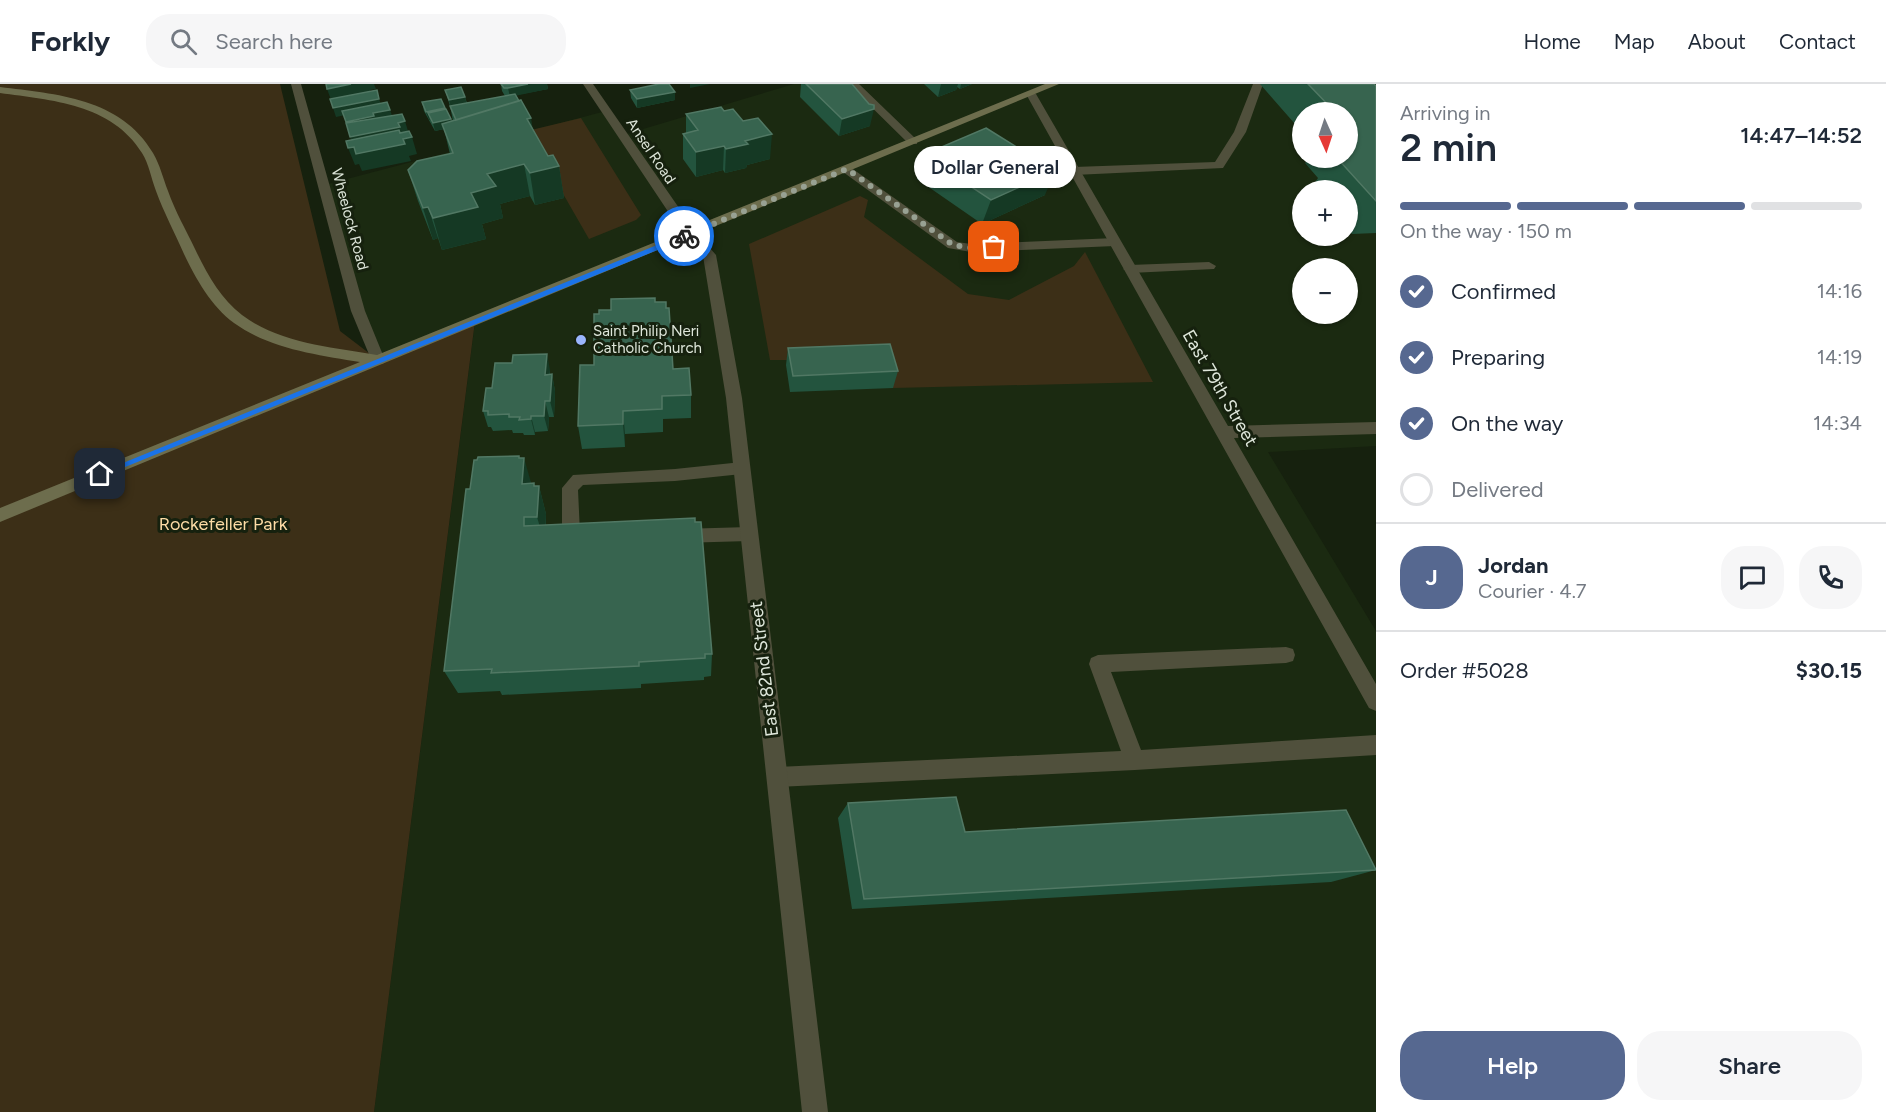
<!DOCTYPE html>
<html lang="en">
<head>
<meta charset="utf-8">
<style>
  :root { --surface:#fff; --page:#f6f6f7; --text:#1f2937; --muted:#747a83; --line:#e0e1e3; --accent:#566890 }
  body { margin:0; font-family:Figtree,sans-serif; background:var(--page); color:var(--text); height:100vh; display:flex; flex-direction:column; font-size:22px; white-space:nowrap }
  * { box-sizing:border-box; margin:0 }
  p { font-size:20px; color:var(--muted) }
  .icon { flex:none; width:33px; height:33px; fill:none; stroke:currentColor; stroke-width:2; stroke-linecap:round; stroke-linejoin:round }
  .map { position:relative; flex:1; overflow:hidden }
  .sheet { display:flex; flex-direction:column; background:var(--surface); width:510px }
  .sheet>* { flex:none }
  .needle { width:39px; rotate:177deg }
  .fabs { position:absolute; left:1292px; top:18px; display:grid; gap:12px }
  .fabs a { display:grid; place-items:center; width:66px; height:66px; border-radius:50%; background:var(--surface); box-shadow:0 2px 4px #0004; font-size:30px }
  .pin { position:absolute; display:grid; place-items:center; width:51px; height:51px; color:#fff; margin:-26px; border-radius:12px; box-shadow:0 3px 9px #0006 }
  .courier { position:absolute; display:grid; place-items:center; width:60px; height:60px; margin:-30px; border:4px solid #1a73e8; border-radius:50%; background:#fff; color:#222; box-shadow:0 2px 8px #0007 }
  .bubble { position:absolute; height:42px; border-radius:21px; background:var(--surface); box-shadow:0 2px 4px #0004; font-size:20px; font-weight:600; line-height:42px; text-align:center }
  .summary em { font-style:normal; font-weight:600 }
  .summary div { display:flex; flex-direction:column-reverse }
  .summary { display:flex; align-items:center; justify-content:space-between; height:102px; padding:0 24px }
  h1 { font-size:39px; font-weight:600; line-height:45px }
  .bar { display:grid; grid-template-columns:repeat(4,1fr); gap:9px 6px; align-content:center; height:72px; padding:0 24px }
  .bar i { height:8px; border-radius:4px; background:var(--line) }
  .bar .selected { background:var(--accent) }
  .bar p { grid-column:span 4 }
  .line { display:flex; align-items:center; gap:15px; padding:0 24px; border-top:2px solid var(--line) }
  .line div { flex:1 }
  .round { display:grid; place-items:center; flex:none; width:63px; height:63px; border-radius:24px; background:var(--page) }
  ol { padding:0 24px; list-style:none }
  li { display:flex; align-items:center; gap:18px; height:66px }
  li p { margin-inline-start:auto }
  li .icon { padding:6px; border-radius:50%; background:var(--accent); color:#fff; stroke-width:4 }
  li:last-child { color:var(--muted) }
  li i { width:33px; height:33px; border:3px solid var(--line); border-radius:50% }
  .cta { display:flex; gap:12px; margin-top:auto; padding:12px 24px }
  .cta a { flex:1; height:69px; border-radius:24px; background:var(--accent); color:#fff; font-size:24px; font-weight:600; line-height:69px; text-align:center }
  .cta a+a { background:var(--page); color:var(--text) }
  header { display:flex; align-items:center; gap:36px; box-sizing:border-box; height:84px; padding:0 30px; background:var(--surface); border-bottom:2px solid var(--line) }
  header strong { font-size:28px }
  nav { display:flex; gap:33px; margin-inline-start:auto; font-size:21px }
  .search { width:420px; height:54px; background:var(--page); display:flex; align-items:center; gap:15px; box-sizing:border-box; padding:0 21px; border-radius:24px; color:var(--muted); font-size:22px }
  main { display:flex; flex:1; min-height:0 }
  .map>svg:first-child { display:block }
</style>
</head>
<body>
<header>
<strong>Forkly</strong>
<div class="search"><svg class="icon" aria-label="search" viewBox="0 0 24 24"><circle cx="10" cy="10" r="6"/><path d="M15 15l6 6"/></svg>Search here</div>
<nav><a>Home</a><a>Map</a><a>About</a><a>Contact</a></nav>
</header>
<main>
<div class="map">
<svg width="1376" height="1028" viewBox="0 0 1376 1028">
  <rect width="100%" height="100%" fill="#16210e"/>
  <!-- built -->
  <path fill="#1b2a11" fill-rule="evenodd" d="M794 0H1376V362L1268 368 1376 547V1028H374L475 238 378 276 324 101 606 27 623 51ZM1302 28H1347V74H1302ZM1302 106H1347V152H1302ZM1302 184H1347V230H1302Z"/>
  <!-- green -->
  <path fill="#3c2f17" d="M0 0H280L340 247 378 276 475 237 374 1028H0Z
    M581 34 641 131 636 136 589 155 527 47Z
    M860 112 868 116 864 133 968 210 1009 216 1074 182 1085 168 1153 298 893 304 885 276H770L749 160Z"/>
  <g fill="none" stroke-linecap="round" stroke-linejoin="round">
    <!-- service -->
    <path fill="#50503c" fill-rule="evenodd" d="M1253 0H1263L1246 48 1223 84 1074 91 1068 87 1074 83 1215 78 1234 48Z
      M847 81 957 158 971 160 1115 154 1121 158 1115 162 971 168 948 164 843 88 841 85Z
      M1209 178 1216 182 1214 185 1130 189 1123 185 1130 181Z
      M742 378 748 380 750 384 748 388 742 390 675 397 583 401 578 406 580 449 589 451 592 456 589 461 583 463 569 461 562 450V404L573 391 675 385Z
      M749 443 755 445 758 450 755 455 749 457 680 459 674 457 671 452 674 447 680 445Z
      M1286 563 1293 565 1295 571 1293 577 1286 579 1111 588 1141 666 1376 651V671L1135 686 777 703 770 700 767 693 770 686 777 683 1121 667 1089 580 1091 574 1098 571Z"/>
    <!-- minor -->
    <path fill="#50503c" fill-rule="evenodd" d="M291 0H301L365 227 385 276 383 280H373L351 227Z
      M583 0H593L695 147 716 171 742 314 828 1028H802L726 314 703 172 685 153Z
      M848 0H859L917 56V60H909Z
      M1031 7 1036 10 1228 342 1376 338V350L1234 354 1376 600V627L1369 624 1026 10Z"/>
    <!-- secondary -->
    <path fill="#6d6d4d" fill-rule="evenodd" d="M1045 0H1059L0 438V424L360 278C318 271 270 265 234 239 211 222 196 195 184 170 175 149 164 129 156 107 151 94 149 80 142 69 112 20 51 16 0 9V3C56 10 121 14 153 69 160 81 163 94 168 107 175 127 186 146 195 165 207 190 220 214 242 231 280 260 333 263 377 271Z"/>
  </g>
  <!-- wall -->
  <path fill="#23543e" d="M501 0H547L548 5 516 11 533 45 548 72 559 82 564 114 535 121 530 112 500 120 503 134 482 140 486 155 442 166 438 154 433 156 418 117 408 86 450 70 444 45 435 47 424 27 422 18 446 25 452 37H453L450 22 445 6 465 13 467 19 505 12 502 7Z
    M801 0H852L870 42 839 52 800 13Z
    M924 0H972L960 5 957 3 956 6 938 13Z
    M1260 0H1374L1376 2V149L1352 150 1347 145V106H1315L1312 103 1318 94 1305 79 1309 74H1347V28H1302V48Z
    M630 6 675 8V16L637 24 631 14Z
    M686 30 770 75 747 81 746 84 725 89 723 86 696 93 683 75V50L686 49Z
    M923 71 1045 111 982 140 917 95Z
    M655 218 673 285 691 311V334L663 335V348L625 350V363L582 365 578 342 594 281 599 230 611 226Z
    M788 264 898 287 893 304 790 308 786 281Z
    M550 286V291L552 290 555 307 554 333H549L548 347 535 348V351H524L523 349H513L512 346 493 347 491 343H488L483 327Z
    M520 374 531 399 535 402H539L546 430V441L712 570 711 592 704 593V596L641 600V604L502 611 500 607 458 609 444 587 470 405Z
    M848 719 965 748 1376 786 1331 798 852 825 838 734Z"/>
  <!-- shaded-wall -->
  <path fill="#153924" d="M351 0H374L376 5 370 6 373 14 333 21 327 5Z
    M528 0H547L548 5 510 13 508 4Z
    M690 0H710L690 4Z
    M941 0H958L956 6 938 13Z
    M961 0H972L960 5Z
    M675 8V16L637 24V15Z
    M465 13 467 21 451 24 449 16Z
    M379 15 382 23 336 33 333 24Z
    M445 24 447 33 428 29 430 36H429L426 28Z
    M874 25 870 42 839 52 842 35Z
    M390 26 393 34 349 46 346 38 373 29Z
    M531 34 536 65 462 48Z
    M451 35 453 43 442 40 444 45 435 47 433 39Z
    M405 37 410 54 412 53 417 70 409 72 411 77 362 87 359 80 355 81 348 64 353 63 350 53Z
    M772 50 770 75 747 81 746 84 725 89 726 65 745 57Z
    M724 62 723 86 696 93V68Z
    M524 80 530 112 500 120 503 134 482 140 486 155 442 166 433 134 471 109 487 90Z
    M559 82 564 114 535 121 530 89Z
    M1055 87 1045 111 982 140 991 116Z
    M428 123 438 154 433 156 423 124Z
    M547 270 550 286 548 307 545 291Z
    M552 290 555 307 554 333 550 317Z
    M545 317 549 333 548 347 544 332Z
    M623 327 625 350V363L623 340Z
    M531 332 535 348V351L531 335Z
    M519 372 523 384 524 374 532 402 522 400Z
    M534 399 538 415 539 402 546 430 545 460 537 433Z"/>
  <!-- building -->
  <path fill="#37644f" stroke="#517864" stroke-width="1.5" d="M326 0H351L327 5Z
    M501 0H528L508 4H504Z
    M659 0H669L675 8 637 15 630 6Z
    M806 0H852L869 20 874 21V25L842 35Z
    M1308 0H1374L1376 2V117L1337 74H1347V71H1348L1347 70V47L1352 46 1347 41V28H1335Z
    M461 3 465 13 449 16 445 6Z
    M377 6 379 15 333 24 330 15Z
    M515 10 519 17 456 36 450 22Z
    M441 15 445 24 426 28 422 18Z
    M521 16 531 34 527 35 548 72 553 71 559 82 530 89 524 80 487 90 496 102 471 109 478 123 433 134 428 123 423 124 408 86 417 77 453 69 442 40Z
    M387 18 390 26 373 29 374 32 346 38 342 27Z
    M721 23 724 27 733 25 743 37 758 34 772 50 745 57 748 60 726 65 724 62 696 68 683 50 698 46 686 30Z
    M446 25 451 35 433 39 428 29Z
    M402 30 405 37 398 39 400 43 350 53 346 39Z
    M986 44 1055 87 991 116 923 71Z
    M399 46 400 49 409 47 412 53 403 55 405 60 356 70 354 63 348 64 346 57Z
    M655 214V218H666V224H669L673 285 689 284 691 311 662 312V325L623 327V340L578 342 580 281H594V230H599V226H611V215Z
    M890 260 898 287 793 292 788 264Z
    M547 270 545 291 552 290 550 317H545L544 332H531V335L519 336 520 333H509V330L488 331V327H483L486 304H492L495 279H512L513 271Z
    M519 372V374H524L522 400 534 399V402H539L537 433H524V442L695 434V438H701L712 570H705V574L639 578V582L491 589 492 585 444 587 466 405H470L474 376H477L478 373Z
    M956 713 965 748 1346 726 1376 786 864 815 848 719Z"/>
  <!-- route -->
  <path fill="#1a73e8" d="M684 150 687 154 103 392H97L96 390Z"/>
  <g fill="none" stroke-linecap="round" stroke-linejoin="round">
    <!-- done -->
    <path stroke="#98a193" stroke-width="6" stroke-dasharray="0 10.8" d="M684 152 847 85 953 161 971 164 994 163"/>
  </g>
  <!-- markers -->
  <circle fill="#9ab5fd" stroke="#16210e" stroke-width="2" cx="581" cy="256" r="6"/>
  <g text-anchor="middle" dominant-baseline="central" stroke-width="6" stroke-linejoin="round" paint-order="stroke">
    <!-- far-street labels -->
    <g font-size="15" fill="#dee6da" stroke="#16210e">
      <text transform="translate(651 67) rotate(56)">Ansel Road</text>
      <text transform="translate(350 135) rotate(75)">Wheelock Road</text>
    </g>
    <!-- far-poi labels -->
    <g font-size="15" fill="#dee6da" stroke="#16210e" text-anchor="start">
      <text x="593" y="247">Saint Philip Neri<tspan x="593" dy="17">Catholic Church</tspan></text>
    </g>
    <!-- street labels -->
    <g font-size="18" fill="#dee6da" stroke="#16210e">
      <text transform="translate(1220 304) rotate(60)">East 79th Street</text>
      <text transform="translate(764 585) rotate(-97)">East 82nd Street</text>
    </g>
    <!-- park labels -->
    <g font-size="18" fill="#fcdba5" stroke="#16210e">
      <text x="223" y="440">Rockefeller Park</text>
    </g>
  </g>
</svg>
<div class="fabs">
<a><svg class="needle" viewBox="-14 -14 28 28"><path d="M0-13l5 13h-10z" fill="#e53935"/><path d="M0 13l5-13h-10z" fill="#747a83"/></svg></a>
<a>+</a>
<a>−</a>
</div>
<div class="pin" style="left:994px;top:163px;background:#ea580c"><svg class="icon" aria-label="bag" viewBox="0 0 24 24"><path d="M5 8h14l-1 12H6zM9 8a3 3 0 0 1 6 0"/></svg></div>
<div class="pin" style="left:100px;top:390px;background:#1f2937"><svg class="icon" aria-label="home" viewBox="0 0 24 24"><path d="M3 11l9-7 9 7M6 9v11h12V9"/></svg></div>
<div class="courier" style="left:684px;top:152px"><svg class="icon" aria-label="bike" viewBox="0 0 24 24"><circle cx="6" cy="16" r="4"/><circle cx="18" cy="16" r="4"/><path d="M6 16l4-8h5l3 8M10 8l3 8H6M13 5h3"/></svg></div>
<div class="bubble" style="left:914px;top:62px;width:162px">Dollar General</div>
</div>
<section class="sheet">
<div class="summary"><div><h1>2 min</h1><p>Arriving in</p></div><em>14:47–14:52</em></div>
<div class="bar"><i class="selected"></i><i class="selected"></i><i class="selected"></i><i></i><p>On the way · 150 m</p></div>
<ol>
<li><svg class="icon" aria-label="check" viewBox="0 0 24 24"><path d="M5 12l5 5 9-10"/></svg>Confirmed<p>14:16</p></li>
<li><svg class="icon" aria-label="check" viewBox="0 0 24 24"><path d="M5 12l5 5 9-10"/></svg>Preparing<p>14:19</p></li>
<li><svg class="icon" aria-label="check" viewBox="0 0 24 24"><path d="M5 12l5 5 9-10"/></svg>On the way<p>14:34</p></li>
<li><i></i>Delivered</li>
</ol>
<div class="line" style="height:108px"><b class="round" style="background:var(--accent);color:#fff">J</b><div><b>Jordan</b><p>Courier · 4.7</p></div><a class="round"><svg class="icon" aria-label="chat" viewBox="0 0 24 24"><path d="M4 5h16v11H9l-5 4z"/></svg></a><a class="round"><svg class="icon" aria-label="phone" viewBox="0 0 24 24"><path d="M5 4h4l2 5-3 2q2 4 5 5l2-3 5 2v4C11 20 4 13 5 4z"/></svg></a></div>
<div class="line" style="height:78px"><div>Order #5028</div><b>$30.15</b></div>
<div class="cta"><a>Help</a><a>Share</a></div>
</section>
</main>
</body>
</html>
